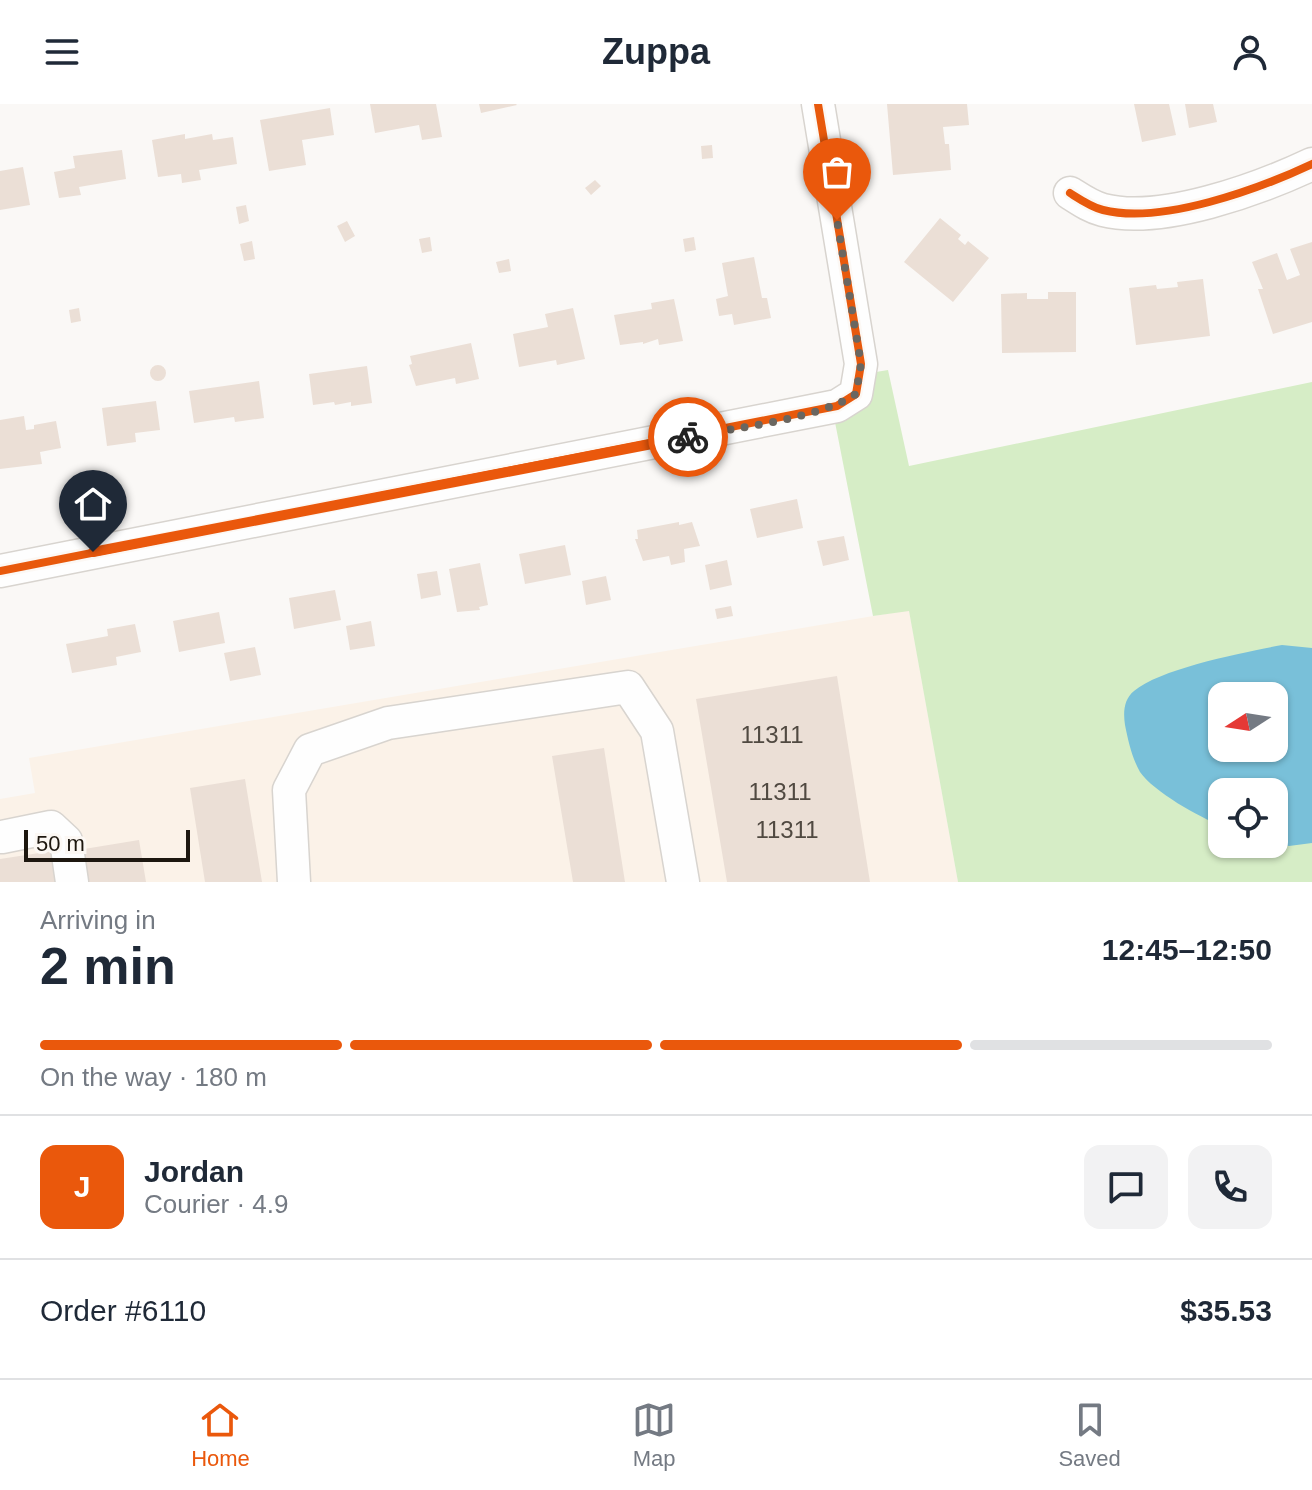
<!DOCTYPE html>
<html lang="en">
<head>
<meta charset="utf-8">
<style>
  :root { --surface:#fff; --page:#f2f2f3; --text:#1f2937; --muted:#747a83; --line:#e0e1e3; --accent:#ea580c }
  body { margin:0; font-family:Helvetica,sans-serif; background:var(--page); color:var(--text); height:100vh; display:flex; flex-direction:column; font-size:30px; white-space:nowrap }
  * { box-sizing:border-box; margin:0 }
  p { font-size:26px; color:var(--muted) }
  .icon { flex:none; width:44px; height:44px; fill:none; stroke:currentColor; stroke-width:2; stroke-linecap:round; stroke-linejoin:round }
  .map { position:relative; height:778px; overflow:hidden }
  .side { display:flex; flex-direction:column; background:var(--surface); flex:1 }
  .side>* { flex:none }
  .needle { width:52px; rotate:258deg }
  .controls { position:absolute; left:1208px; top:578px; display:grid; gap:16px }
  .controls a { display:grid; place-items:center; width:80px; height:80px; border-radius:16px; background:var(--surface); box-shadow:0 2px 6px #0004; font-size:40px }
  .scale { position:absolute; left:24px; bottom:20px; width:166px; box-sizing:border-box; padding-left:8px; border:4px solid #1d170f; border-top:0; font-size:22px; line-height:28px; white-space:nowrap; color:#1d170f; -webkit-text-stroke:6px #fcf8f4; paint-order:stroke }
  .pin { position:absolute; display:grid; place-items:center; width:68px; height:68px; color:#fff; margin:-82px -34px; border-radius:50% 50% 50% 0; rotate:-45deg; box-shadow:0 0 8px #0007 }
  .pin .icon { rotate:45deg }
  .courier { position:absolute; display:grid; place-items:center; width:80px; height:80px; margin:-40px; border:6px solid #ea580c; border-radius:50%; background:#fff; color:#222; box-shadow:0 2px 10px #0007 }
  .overview em { font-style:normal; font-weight:700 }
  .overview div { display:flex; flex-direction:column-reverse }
  .overview { display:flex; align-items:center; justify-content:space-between; height:136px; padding:0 40px }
  h1 { font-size:52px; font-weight:700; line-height:60px }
  .bar { display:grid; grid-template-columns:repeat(4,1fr); gap:12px 8px; align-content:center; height:96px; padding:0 40px }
  .bar i { height:10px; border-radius:6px; background:var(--line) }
  .bar .current { background:var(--accent) }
  .bar p { grid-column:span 4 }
  .line { display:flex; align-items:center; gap:20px; padding:0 40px; border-top:2px solid var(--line) }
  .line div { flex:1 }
  .round { display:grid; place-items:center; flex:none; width:84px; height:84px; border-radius:16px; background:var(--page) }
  header { display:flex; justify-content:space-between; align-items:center; height:104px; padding:0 40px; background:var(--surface); font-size:36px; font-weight:700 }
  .dock { display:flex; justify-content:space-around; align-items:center; height:112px; border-top:2px solid var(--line); background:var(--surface); font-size:22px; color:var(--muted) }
  .dock a { display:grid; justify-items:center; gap:4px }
  .dock .current { color:var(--accent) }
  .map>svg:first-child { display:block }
</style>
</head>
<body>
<header><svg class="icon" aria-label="menu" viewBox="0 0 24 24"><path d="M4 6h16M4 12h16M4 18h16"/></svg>Zuppa<svg class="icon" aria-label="person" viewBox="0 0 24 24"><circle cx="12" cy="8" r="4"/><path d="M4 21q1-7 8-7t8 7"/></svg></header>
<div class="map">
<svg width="1312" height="778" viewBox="0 0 1312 778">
  <rect width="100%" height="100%" fill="#faf8f6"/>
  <!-- built -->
  <path fill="#fbf2e8" d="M909 506 958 778H0V695L35 689 29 654Z"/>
  <!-- green -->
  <path fill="#d6edc6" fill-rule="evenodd" d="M888 266 909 362 1312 278V778H958L909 507 873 512 833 308 870 269ZM1222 592H1274V644H1222ZM1222 688H1274V740H1222Z"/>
  <!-- water -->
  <path fill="#79c0d9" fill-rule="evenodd" d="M1282 541 1312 544V739L1289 742 1274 739V688H1222V722C1199 713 1154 688 1140 668 1132 654 1128 636 1125 621 1123 608 1124 595 1134 587 1161 564 1246 548 1282 541ZM1222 592H1274V644H1222Z"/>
  <!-- building -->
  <path fill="#ebdfd6" d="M370 0H436L442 33 422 36 419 21 375 29Z
    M479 0H516L517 1 481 9Z
    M887 0H967L969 21 943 23 945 40H949L951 66 893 71Z
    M1134 0H1169L1176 31 1142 38Z
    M1185 0H1213L1217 18 1189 24Z
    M330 4 334 31 302 36 306 61 269 67 260 16Z
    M185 30V35L212 30 213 36 233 33 237 60 199 66 201 76 182 79 181 70 158 73 152 36Z
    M712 41 713 54 702 55 701 42Z
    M122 46 126 75 79 83 81 91 59 94 54 68 75 64 73 52Z
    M23 63 30 101 0 106V67Z
    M595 76 601 82 591 91 585 84Z
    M246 101 249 117 239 120 236 103Z
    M940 114 961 131 958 135 965 141 968 137 989 154 953 198 904 158Z
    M347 117 355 132 345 138 337 122Z
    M430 133 432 147 422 149 419 135Z
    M694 133 696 146 685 148 683 135Z
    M252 137 255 155 244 157 240 140Z
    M1312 138V218L1273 230 1258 185H1263L1252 158 1277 149 1287 176 1300 171 1290 145Z
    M754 153 762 194H767L771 214 734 221 732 210 719 212 716 195 728 192 722 159Z
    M509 155 511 167 499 169 496 158Z
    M1203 175 1210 232 1136 241 1129 184 1156 181 1157 185 1178 183 1177 178Z
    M1048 188H1076V248L1002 249 1001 190 1027 189V195H1048Z
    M674 195 683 237 659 241 658 235 643 240V238L620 241 614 211 652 205 651 199Z
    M79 204 81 217 71 219 69 206Z
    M573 204 585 255 557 261 556 256 519 263 513 230 548 223 545 210Z
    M471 239 479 275 456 280 455 274 416 282 409 261 412 260 410 252Z
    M150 269a8 8 0 1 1 16 0a8 8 0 1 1-16 0Z
    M367 262 372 299 351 302V298L335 301 334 298 313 301 309 270Z
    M259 277 264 314 235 318 234 313 194 319 189 287Z
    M156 297 160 326 135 329 136 338 107 342 102 304Z
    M24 312 26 326 34 325V321L56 317 61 344 40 348 42 360 0 365V316Z
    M797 395 803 424 757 434 750 405Z
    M679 418V421L692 418 700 442 684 445 685 458 671 461 669 452 643 457 635 435H638L637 426Z
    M844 432 849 456 823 462 817 437Z
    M565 441 571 471 525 480 519 450Z
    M727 456 732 481 710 486 705 461Z
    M480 459 488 501 479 503 480 506 457 508 449 465Z
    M437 467 441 491 421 495 417 470Z
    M606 472 611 496 586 501 582 477Z
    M335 486 341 516 294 525 289 494Z
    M731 502 733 512 717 515 715 505Z
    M219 508 225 539 179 548 173 517Z
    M371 517 375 542 350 546 346 522Z
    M135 520 141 548 116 553 117 561 72 569 66 540 108 532 107 525Z
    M255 543 261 571 230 577 224 549Z
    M837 572 870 778H727L696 595Z
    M604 644 625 778H573L552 652Z
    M245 675 262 778H205L190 684Z
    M139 736 146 778H89L84 745Z
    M59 746 64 778H0V755Z"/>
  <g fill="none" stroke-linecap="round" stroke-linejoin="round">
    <defs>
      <path id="minor" d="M1070 89C1081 96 1091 103 1103 106 1161 121 1259 85 1312 60
        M0 467 837 302 856 290 861 260 818 0
        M2 733 51 723 66 737 72 778
        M294 778 289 686 310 646 388 619 628 583 657 627 683 778"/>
    </defs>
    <!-- minor casing -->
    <use href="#minor" stroke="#d8d4cf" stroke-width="35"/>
    <!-- minor -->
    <use href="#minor" stroke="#fefefe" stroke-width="32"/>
    <defs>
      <path id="cycleway" d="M1070 89C1081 96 1091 103 1103 106 1161 121 1259 85 1312 60
        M0 467 837 302 856 290 861 260 818 0"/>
    </defs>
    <!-- cycleway casing -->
    <use href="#cycleway" stroke="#fcf8f4" stroke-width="13"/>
    <!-- cycleway -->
    <use href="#cycleway" stroke="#e8590c" stroke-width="8"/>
  </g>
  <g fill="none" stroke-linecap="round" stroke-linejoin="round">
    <!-- done -->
    <path stroke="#6a6660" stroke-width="8" stroke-dasharray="0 14.4" d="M688 333C737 323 816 316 856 290L861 260 837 116"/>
    <!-- route -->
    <path stroke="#ea580c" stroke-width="10" d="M93 448 688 333"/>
  </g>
  <g text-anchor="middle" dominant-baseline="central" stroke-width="8" stroke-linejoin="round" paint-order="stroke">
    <!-- number labels -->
    <g font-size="24" fill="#504941">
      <text x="772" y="630">11311</text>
      <text x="780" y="687">11311</text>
      <text x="787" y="725">11311</text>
    </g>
  </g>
</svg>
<div class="controls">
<a><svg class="needle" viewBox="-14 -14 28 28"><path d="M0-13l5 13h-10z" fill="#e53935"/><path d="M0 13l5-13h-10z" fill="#747a83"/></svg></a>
<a><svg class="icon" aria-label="locate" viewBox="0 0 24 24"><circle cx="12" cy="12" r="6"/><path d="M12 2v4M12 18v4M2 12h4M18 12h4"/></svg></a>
</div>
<div class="scale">50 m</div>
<div class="pin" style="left:837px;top:116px;background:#ea580c"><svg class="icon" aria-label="bag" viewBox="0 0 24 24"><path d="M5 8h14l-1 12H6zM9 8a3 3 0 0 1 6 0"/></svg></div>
<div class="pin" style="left:93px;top:448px;background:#1f2937"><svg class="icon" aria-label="home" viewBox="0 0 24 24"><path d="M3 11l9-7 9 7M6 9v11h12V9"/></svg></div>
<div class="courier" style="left:688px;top:333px"><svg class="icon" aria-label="bike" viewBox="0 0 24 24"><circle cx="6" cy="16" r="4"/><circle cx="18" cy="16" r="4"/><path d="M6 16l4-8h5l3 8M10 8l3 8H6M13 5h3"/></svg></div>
</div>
<section class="side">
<div class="overview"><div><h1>2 min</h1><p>Arriving in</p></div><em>12:45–12:50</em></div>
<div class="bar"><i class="current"></i><i class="current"></i><i class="current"></i><i></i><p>On the way · 180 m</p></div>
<div class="line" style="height:144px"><b class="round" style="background:var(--accent);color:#fff">J</b><div><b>Jordan</b><p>Courier · 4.9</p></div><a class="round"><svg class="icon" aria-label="chat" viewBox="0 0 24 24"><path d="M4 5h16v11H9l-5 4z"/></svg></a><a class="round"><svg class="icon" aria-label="phone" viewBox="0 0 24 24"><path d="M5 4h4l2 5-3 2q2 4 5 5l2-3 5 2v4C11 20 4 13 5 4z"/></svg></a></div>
<div class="line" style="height:104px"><div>Order #6110</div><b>$35.53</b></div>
</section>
<nav class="dock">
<a class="current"><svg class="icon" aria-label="home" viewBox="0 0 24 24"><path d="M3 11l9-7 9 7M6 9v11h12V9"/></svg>Home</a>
<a><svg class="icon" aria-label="map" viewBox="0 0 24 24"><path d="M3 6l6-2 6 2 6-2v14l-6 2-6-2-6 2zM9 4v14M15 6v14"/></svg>Map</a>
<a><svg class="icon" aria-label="saved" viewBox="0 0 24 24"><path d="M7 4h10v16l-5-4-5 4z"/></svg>Saved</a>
</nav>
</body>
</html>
